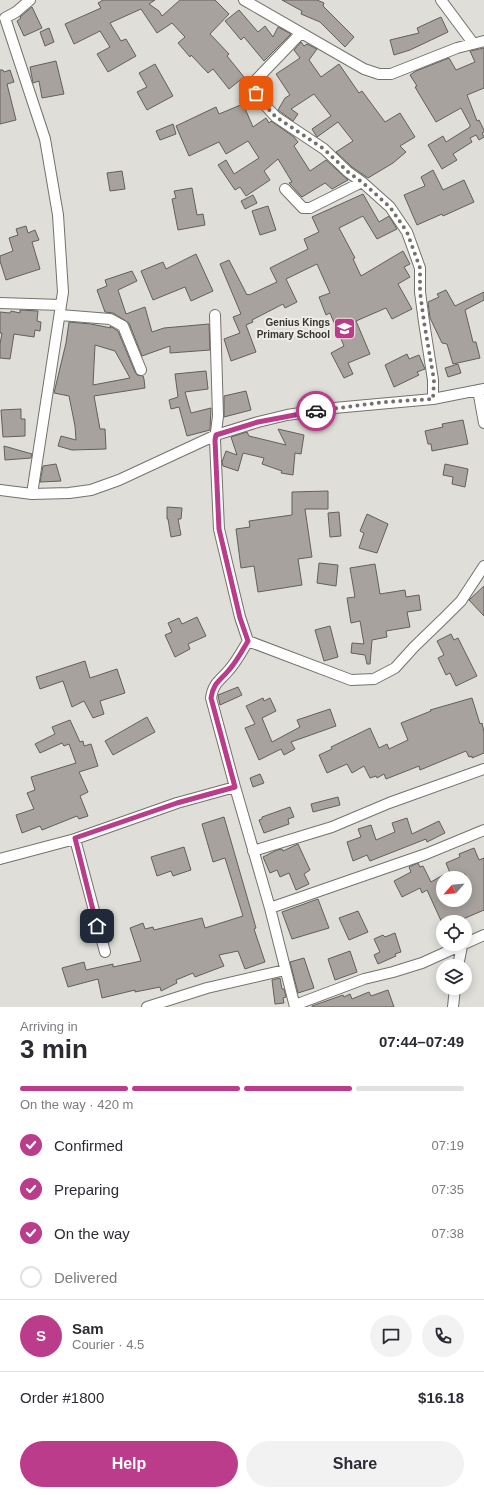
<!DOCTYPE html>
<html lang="en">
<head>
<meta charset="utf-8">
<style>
  :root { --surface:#fff; --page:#f2f2f3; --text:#2b2b33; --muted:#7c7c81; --line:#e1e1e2; --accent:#ba3c8a }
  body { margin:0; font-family:Helvetica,sans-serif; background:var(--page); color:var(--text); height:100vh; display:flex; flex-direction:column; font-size:15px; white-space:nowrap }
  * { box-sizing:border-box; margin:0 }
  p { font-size:13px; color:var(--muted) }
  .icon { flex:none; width:22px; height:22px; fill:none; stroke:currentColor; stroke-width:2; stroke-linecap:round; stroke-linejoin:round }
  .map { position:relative; height:1007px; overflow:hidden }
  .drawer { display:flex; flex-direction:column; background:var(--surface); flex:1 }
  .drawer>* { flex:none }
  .needle { width:26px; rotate:243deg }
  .controls { position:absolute; left:436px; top:871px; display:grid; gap:8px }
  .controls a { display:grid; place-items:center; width:36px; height:36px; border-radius:50%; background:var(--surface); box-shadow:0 2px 10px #0003; font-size:20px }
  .pin { position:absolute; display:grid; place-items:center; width:34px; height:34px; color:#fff; margin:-17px; border-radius:8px; box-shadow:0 2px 6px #0006 }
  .courier { position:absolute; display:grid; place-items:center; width:40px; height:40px; margin:-20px; border:3px solid #ba3c8a; border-radius:50%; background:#fff; color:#222; box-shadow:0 1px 5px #0007 }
  .head em { font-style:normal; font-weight:800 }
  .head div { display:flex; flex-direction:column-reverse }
  .head { display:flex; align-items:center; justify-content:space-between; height:68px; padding:0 20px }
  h1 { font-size:26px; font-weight:800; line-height:30px }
  .bar { display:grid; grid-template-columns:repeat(4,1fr); gap:6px 4px; align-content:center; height:48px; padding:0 20px }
  .bar i { height:5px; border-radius:3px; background:var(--line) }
  .bar .selected { background:var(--accent) }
  .bar p { grid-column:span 4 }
  .line { display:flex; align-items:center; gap:10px; padding:0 20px; border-top:1px solid var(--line) }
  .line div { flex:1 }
  .round { display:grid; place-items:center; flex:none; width:42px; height:42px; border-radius:21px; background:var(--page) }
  ol { padding:0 20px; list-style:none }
  li { display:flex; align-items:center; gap:12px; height:44px }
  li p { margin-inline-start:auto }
  li .icon { padding:4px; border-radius:50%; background:var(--accent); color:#fff; stroke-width:4 }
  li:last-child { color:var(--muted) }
  li i { width:22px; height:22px; border:2px solid var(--line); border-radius:50% }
  .cta { display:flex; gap:8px; margin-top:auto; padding:8px 20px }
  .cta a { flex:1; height:46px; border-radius:24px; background:var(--accent); color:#fff; font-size:16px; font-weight:800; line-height:46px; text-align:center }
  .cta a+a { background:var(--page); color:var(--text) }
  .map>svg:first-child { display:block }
</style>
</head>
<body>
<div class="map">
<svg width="484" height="1007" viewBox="0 0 484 1007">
  <rect width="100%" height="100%" fill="#e0ded8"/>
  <!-- building -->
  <path fill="#a7a29d" stroke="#635f5a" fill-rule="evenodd" d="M103 0H155L149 4 159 11 162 16 180 0H215L229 14 210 34 229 54 227 56 244 77 229 89 213 69 208 73 191 55 190 57 178 43 185 37 172 23 157 33 141 9 110 23 121 41 126 39 136 56 108 72 97 54 110 47 100 31 74 44 65 24 101 8 98 3Z
    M282 0H317L324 3 323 6 354 37 345 47 320 22 301 14 302 11Z
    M32 7 42 28 24 36 17 21 21 18 20 17Z
    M239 10 258 32 265 26 273 37 278 27 291 34 264 61 244 37 241 40 225 21Z
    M441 17 448 32 410 50 394 55 390 40 419 33 417 28Z
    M49 28 54 42 45 46 40 32Z
    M301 42 304 46 307 44 317 49 309 60 321 77 339 64 359 93 362 91 385 122 400 113 415 137 400 146 406 152 393 163 368 178 352 167 336 152 353 141 338 122 317 137 312 129 331 116 314 94 291 109 298 114 293 121 278 110 285 98 290 95 276 74 300 58 294 50Z
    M484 48V88L467 95 477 121 479 120 484 130V132L482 133 484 137 479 140 476 135 470 138 472 142 453 154 457 160 442 169 428 145 443 136 446 142 470 127V125L461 108 436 122 415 87 417 86 410 75 416 71 449 58 456 70 475 62 470 51Z
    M56 61 64 94 42 98 39 81 33 83 30 67Z
    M155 64 173 96 147 110 137 92 147 87 139 73Z
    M0 70H3L4 72 10 70 14 82 7 84 16 120 0 124Z
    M243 104 253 127 266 118 269 123 271 121 294 137 298 142 294 146 310 171 326 160 348 180 332 189 325 183 302 197 289 183 292 182 278 159 264 171 270 180 246 196 240 187 235 190 218 165 226 160 234 174 259 158 248 141 226 154 219 142 189 156 176 126 216 107 219 114Z
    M173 124 176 134 160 140 156 131Z
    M433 170 443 190 464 180 474 202 443 216 442 214 417 225 404 195 425 186 421 177Z
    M122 171 125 189 110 191 107 173Z
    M192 188 197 215 203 214 205 225 178 230 172 199 176 198 174 191Z
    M363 194 379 222 389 216 397 229 377 239 363 216 339 228 355 258 353 259 361 276 403 251 410 264 404 267 410 277 398 284 412 309 392 319 386 308 356 321 370 354 348 363 353 374 344 378 331 353 344 346 330 313 326 315 319 297 330 293 317 264 286 279 297 302 285 308 283 304 252 320 253 322 246 325 256 352 231 361 224 339 240 333 233 317 241 314 220 264 229 260 247 295 248 294 249 295 277 282 270 268 308 249 304 239 319 232 312 217Z
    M253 195 257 203 245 209 241 201Z
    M268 206 276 230 260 235 252 211Z
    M26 226 28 233 35 230 39 240 32 242 40 269 6 280 0 261V256L13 251 9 238 18 235 16 229Z
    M196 254 213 291 191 301 185 287 153 300 141 271 163 262 166 269Z
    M132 271 137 281 118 290 126 314 145 307 152 332 164 328 209 324 210 350 170 353V346L142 356 129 323 113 313 105 312 97 290 107 286 105 280Z
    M446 290 455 306 484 292V300L465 310 473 342H476L480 358 453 364 447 344 442 343 430 318 428 302 439 297 437 294Z
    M20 310 38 311 37 321 41 322 40 331 35 330 34 337 14 334 10 359 0 358V344L2 333H0V312L10 313 11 311 20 313Z
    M69 322 91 324 111 328 110 326 118 331 135 372 137 375 143 376 144 379 145 388 94 396 100 429H105L106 449 72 450 58 446 61 436 76 440 75 426 69 396 54 393 66 343ZM95 345 115 351 130 378 93 385Z
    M407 354 409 359 419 355 425 369 417 372 419 375 394 387 385 365Z
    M458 364 461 373 448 377 445 368Z
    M206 371 208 389 185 392 191 413 211 408 210 430 187 436 179 407 171 409 169 400 178 397 175 374Z
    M246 391 251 410 224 417V396Z
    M21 409V419H25V436L3 437 1 410Z
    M463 420 468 444 432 451 431 444H428L425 431 443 427 442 424Z
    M278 429 304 435 301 454 295 453 293 475 281 473 282 471 262 464 264 458 243 453 238 471 223 466 222 462 226 451 237 455 231 437 247 432 249 436 286 445Z
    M4 446 32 454 31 458 5 460Z
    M56 464 61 481 40 482 43 466Z
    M445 464 468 469 465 487 452 484 453 477 443 475Z
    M328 491V509H305L312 557 298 559 302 585 258 592 254 566 241 568 236 529 250 527 249 521 292 515V492Z
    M167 507 182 508 181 519H178L181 535 171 537 168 519H167Z
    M339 512 341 536 330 537 328 513Z
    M367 514 388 524 377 553 359 548 364 533 360 531Z
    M319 563 338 565 336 586 317 583Z
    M375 564 380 594 405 590 406 597 419 595 421 610 407 612 410 627 386 631 387 637 372 640 370 664H367L365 655 351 653 352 643 364 644 360 621 351 623 347 598 355 597 350 568Z
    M484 586V616L469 600Z
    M197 617 206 636 188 644 190 649 175 657 165 635 172 632 168 623 179 618 182 624Z
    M330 626 338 657 324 661 315 630Z
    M451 634 454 640 458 638 477 676 456 686 450 673 446 675 438 658 444 655 437 641Z
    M85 661 90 678 117 669 125 693 100 701 104 714 93 718 84 701 72 707 63 681 40 689 36 677Z
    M238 687 242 695 220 705 218 695Z
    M263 698 264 701 270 698 276 711 262 718 272 742 300 727 297 720 330 709 336 726 291 742 295 749 284 755 281 749 259 760 245 728 255 724 246 706Z
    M472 698 480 724 482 723 484 732V753L472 758V756L469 757 466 751 420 770 419 766 386 779 384 774 377 778 376 776 370 778 364 766 352 773 347 764 327 773 319 755 332 749 331 747 370 728 379 748 387 744 389 749 408 740 401 723 431 711 430 710Z
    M147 717 155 732 113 755 105 741Z
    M70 720 80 742 83 741 84 746 91 744 98 766 79 772 88 792 80 796 88 816 79 819 77 816 42 830 40 826 22 833 16 815 34 809 27 793 35 790 31 777 76 763 69 744 64 746 62 743 40 753 35 744 55 734 52 727Z
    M260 774 264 783 253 787 250 778Z
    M338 797 340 805 313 812 311 804Z
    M290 807 294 817 288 819 289 824 264 833 259 820 262 819V817Z
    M224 817 256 928 254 929 265 962 245 969 238 951 219 955 224 966 195 977 193 973 176 980 177 983 161 991 160 987 135 992V990L102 998 98 979 68 987 62 968 84 962 86 970 113 964V967L141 961 130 928 143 923 145 929 153 927 154 930 202 918 205 928 243 916 225 858 213 862 202 824Z
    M407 818 412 834 439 821 445 833 427 842 426 839 370 861 367 855 353 861 347 842 361 837 358 829 371 825 376 840 395 832 392 823Z
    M298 844 310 870 304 874 309 884 296 890 289 873 280 877 277 870 270 873 263 857 277 850 282 849 283 851Z
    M184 847 191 870 173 876 171 871 157 876 151 857Z
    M474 848 479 860 484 858V910L456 922H452L451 918 443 921V925L427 890 422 893 420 888 402 897 394 881 411 872 409 867 418 863 420 867 423 866 431 882 443 875V900H465V874L452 878 446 863 460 857 459 854Z
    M318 899 329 928 292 939 282 912Z
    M358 911 368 932 349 940 339 918Z
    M395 933 401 952 395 954 396 956 378 964 374 955 380 952 374 939 383 935 385 937Z
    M350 951 357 972 335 980 328 959Z
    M304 958 314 988 298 993 290 962Z
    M280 978 282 989H284L286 997 283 998 284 1003 275 1004 272 980Z
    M388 990 394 1007H312V1006L343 995 344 997 350 994 352 999 369 992 371 996Z"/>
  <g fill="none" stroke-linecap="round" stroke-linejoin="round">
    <defs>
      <path id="street" d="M30 0 16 12 5 18 45 139 58 215 63 292 32 494
        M244 0 364 69 379 74H391L457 48 484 41
        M441 0 473 43
        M301 33 255 81 254 88 256 93 261 101 276 117 324 149 348 172 362 182 390 207 407 232 420 268V292L424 322 433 380V399
        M285 189 303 208H310L362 182
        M0 303 61 305
        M60 315 110 319 123 326 141 370
        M215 315 218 416 215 440 219 529 240 617 248 641C242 651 237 661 229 670 220 681 213 683 211 698L235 787
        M478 390 484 423
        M0 490 32 494 69 493 91 490 119 480 216 435 258 422 287 415 334 408 433 399 484 389
        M248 641 351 680 374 679 395 668 414 647 445 617 461 601 484 566
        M75 839 105 952
        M253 851 332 827 389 803 484 769
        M0 859 75 839 177 803 235 787 270 908 295 1007
        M270 908 426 854 484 830
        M458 966 462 946
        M295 1005 364 979 393 972 422 963 484 935
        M147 1007 207 988 285 970
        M453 1007 455 988"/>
    </defs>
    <!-- street casing -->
    <use href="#street" stroke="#74726c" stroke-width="12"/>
    <!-- street -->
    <use href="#street" stroke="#fff" stroke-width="10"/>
  </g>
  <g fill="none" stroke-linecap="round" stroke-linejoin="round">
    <!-- done -->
    <path stroke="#72716d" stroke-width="4" stroke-dasharray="0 7.2" d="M256 93 261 101 276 117 324 149 348 172 362 182 390 207 407 232 420 268V292L424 322 434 380 433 399 384 402 316 411"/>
    <!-- route -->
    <path stroke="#ba3c8a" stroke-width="5" d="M97 926 75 838 177 803 235 787 211 698C213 683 220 681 229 670 237 661 242 651 248 641L240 618 219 529 215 440 216 435 258 422 316 411"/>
  </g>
  <!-- icons -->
  <defs>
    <symbol id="school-square" viewBox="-11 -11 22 22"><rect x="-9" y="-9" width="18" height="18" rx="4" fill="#ba3c8a" stroke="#eeece5"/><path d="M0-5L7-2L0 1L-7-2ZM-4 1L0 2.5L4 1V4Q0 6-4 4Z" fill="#fff"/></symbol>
  </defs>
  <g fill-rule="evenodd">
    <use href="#school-square" x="332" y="316" width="25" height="25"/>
  </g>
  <g text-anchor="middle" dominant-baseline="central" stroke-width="4" stroke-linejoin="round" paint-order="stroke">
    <!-- poi labels -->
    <g font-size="10" font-weight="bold" fill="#373634" stroke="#eeece5" text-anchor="end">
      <text x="330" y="322">Genius Kings<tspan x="330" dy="12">Primary School</tspan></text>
    </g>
  </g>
</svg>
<div class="controls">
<a><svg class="needle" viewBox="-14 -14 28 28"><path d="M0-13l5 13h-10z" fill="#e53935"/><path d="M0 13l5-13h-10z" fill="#7c7c81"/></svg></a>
<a><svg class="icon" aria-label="locate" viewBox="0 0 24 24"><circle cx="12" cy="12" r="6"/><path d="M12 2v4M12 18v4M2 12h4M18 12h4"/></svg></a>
<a><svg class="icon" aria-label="layers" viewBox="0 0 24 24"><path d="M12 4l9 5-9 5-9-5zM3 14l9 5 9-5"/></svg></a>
</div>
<div class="pin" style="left:256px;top:93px;background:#ea580c"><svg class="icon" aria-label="bag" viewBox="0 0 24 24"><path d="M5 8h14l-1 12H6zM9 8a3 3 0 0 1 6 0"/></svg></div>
<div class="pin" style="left:97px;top:926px;background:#1f2937"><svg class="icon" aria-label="home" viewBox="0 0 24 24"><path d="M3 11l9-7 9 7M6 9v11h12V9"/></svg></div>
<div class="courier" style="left:316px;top:411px"><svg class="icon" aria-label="car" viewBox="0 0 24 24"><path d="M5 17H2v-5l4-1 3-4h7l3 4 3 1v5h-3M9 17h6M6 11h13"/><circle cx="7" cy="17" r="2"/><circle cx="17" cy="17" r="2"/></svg></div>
</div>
<section class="drawer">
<div class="head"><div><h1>3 min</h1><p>Arriving in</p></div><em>07:44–07:49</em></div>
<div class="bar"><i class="selected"></i><i class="selected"></i><i class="selected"></i><i></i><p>On the way · 420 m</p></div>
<ol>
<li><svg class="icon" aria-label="check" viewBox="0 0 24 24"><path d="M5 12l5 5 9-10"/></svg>Confirmed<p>07:19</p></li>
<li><svg class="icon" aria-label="check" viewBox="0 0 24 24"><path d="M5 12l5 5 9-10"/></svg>Preparing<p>07:35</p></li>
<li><svg class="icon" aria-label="check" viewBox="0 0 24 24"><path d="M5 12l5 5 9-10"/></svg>On the way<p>07:38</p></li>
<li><i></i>Delivered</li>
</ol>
<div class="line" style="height:72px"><b class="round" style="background:var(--accent);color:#fff">S</b><div><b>Sam</b><p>Courier · 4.5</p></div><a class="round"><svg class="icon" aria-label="chat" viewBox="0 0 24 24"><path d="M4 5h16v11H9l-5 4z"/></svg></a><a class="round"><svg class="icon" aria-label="phone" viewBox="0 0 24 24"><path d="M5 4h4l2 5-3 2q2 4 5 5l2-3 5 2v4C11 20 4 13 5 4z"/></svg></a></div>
<div class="line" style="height:52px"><div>Order #1800</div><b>$16.18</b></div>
<div class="cta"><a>Help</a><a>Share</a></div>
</section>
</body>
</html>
